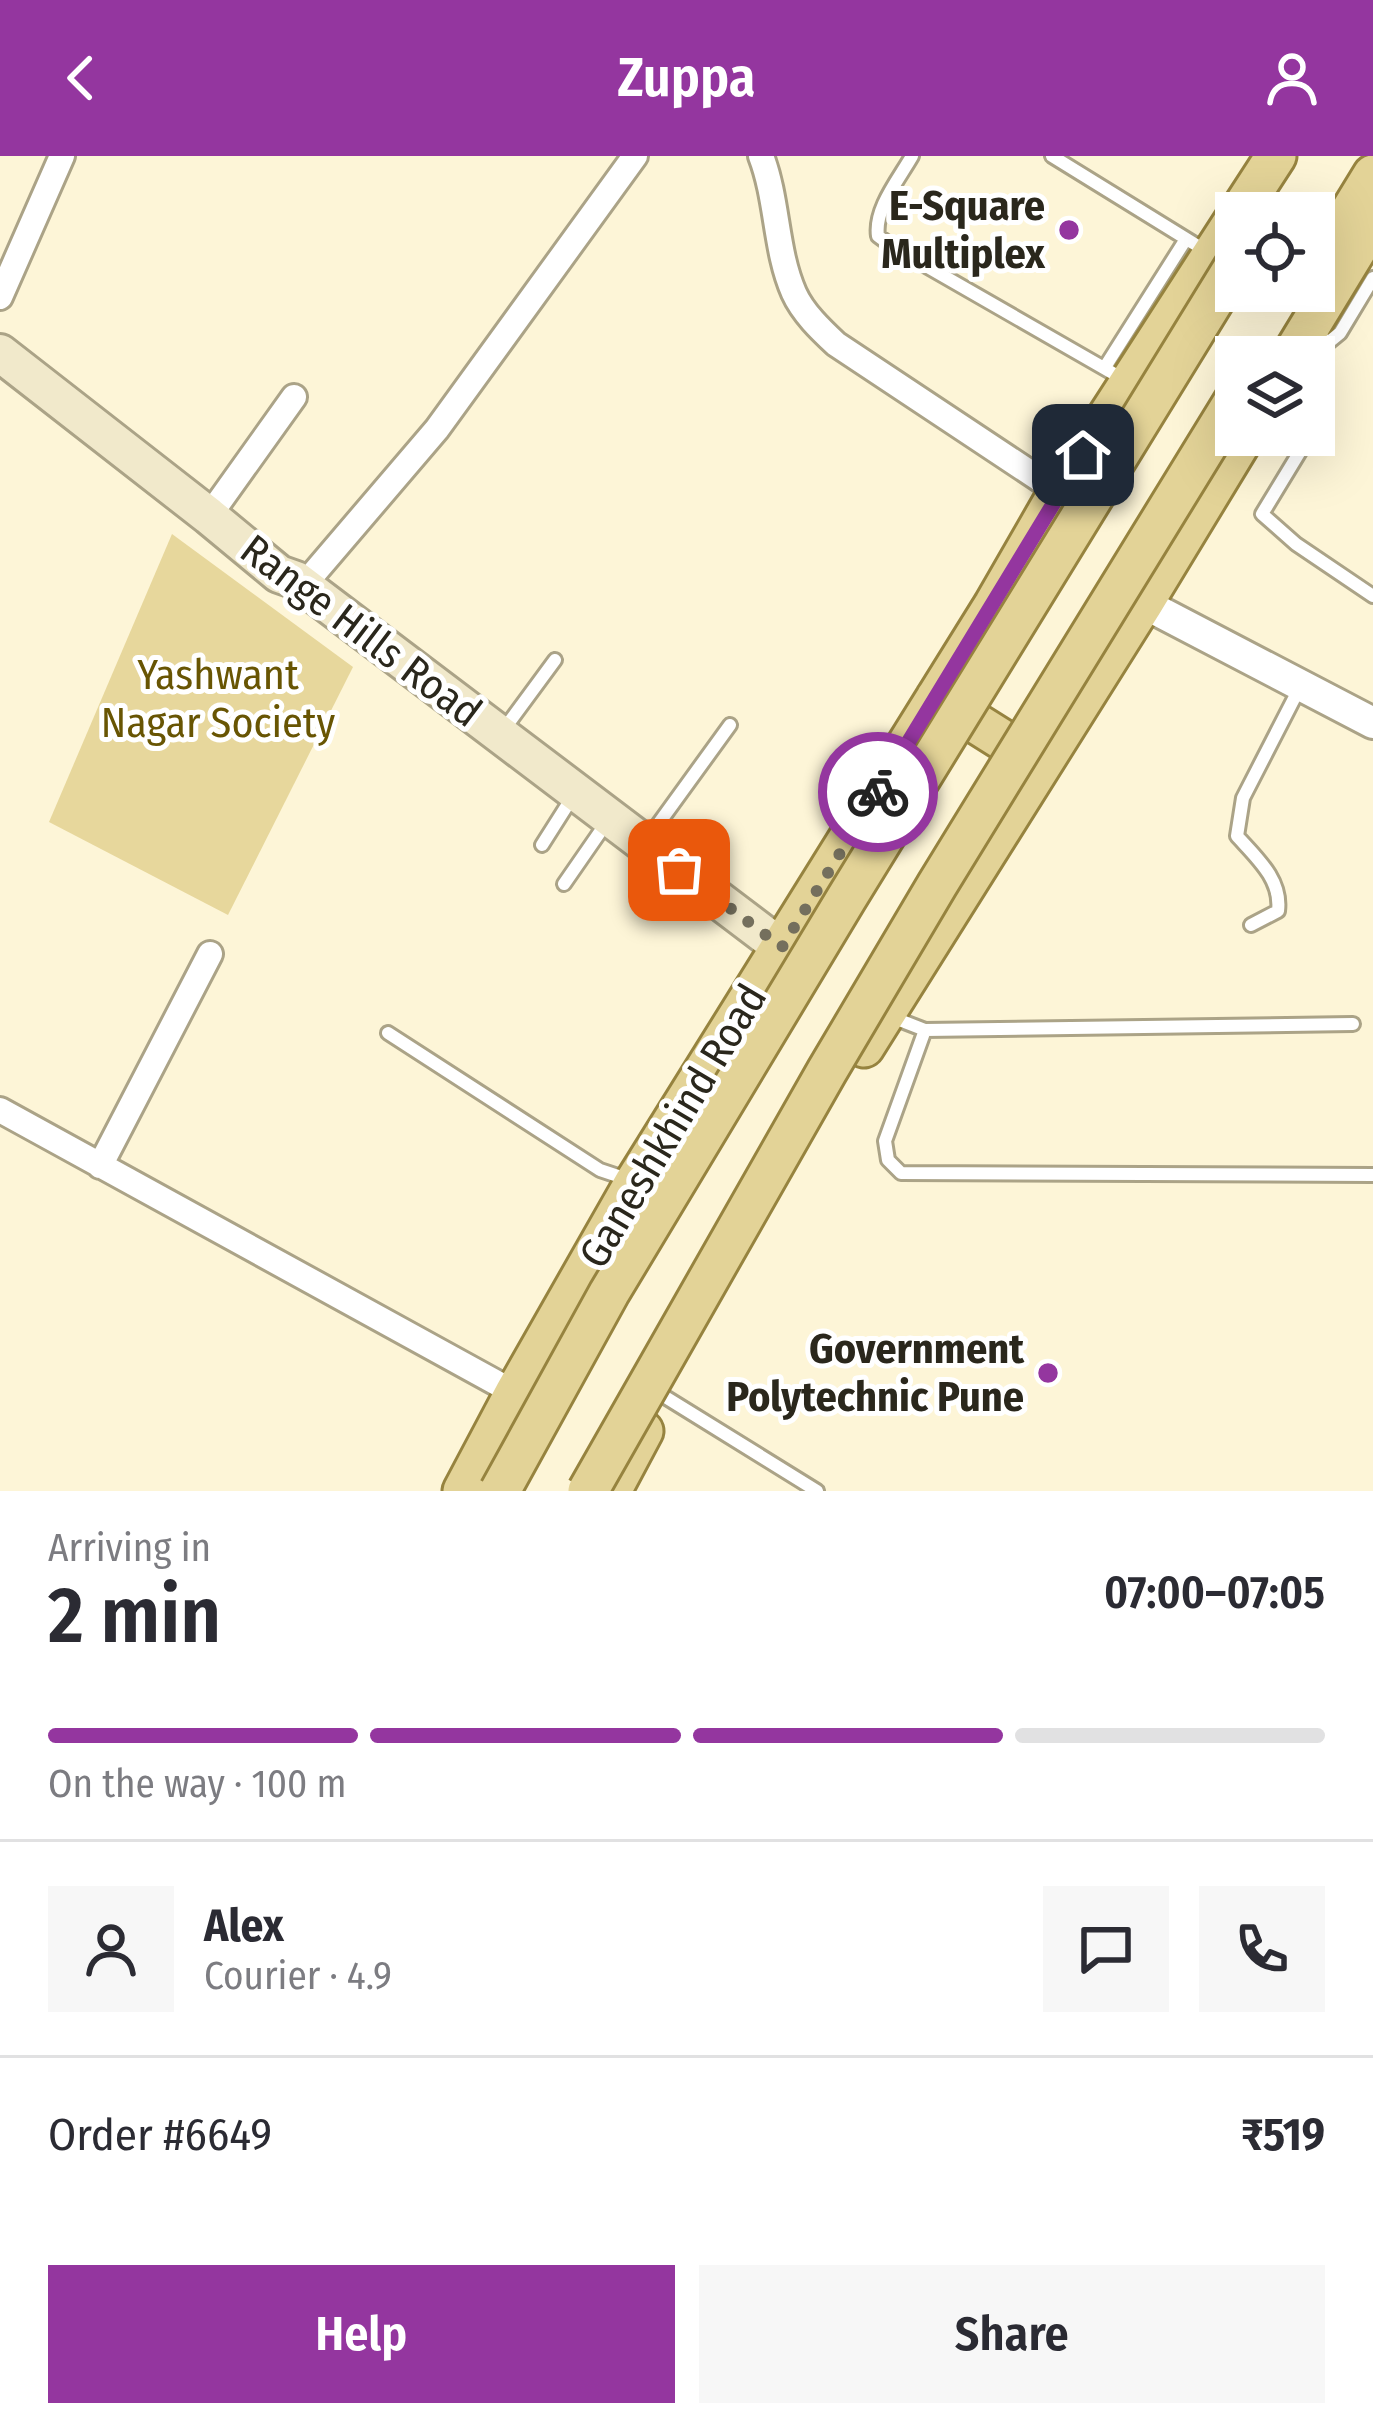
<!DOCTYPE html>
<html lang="en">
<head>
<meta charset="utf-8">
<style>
  :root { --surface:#fff; --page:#f7f7f7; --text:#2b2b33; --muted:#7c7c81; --line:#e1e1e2; --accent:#94369f }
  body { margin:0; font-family:"Fira Sans Condensed",sans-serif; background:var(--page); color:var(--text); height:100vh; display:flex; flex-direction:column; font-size:45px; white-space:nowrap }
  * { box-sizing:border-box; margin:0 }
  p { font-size:39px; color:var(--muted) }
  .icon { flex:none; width:66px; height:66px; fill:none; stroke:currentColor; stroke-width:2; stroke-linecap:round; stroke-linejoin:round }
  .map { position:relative; height:1335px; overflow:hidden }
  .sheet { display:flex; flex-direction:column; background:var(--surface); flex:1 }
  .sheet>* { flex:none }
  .buttons { position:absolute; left:1215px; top:36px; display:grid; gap:24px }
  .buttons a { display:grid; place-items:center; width:120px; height:120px; border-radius:0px; background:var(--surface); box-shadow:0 12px 48px #0002; font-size:60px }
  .pin { position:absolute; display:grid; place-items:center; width:102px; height:102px; color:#fff; margin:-51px; border-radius:24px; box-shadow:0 6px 18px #0006 }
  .courier { position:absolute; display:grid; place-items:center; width:120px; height:120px; margin:-60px; border:9px solid #94369f; border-radius:50%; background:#fff; color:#222; box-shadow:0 3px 15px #0007 }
  .summary em { font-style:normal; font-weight:600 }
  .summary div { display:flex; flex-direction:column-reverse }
  .summary { display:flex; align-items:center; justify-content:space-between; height:204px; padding:0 48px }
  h1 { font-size:78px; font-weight:600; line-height:90px }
  .bar { display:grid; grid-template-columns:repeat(4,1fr); gap:18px 12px; align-content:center; height:144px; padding:0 48px }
  .bar i { height:15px; border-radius:9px; background:var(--line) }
  .bar .on { background:var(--accent) }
  .bar p { grid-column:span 4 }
  .line { display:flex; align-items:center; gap:30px; padding:0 48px; border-top:3px solid var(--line) }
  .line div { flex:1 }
  .round { display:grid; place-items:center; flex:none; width:126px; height:126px; border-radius:0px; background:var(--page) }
  .primary-button { display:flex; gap:24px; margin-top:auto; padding:24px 48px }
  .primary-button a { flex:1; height:138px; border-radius:0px; background:var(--accent); color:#fff; font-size:48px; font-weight:600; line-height:138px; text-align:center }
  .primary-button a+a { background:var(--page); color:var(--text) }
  header { display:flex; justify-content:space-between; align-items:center; height:156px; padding:0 48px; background:var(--accent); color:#fff; font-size:54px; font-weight:600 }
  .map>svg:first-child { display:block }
</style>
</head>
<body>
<header><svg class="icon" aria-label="back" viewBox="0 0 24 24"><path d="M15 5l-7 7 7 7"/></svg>Zuppa<svg class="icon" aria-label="person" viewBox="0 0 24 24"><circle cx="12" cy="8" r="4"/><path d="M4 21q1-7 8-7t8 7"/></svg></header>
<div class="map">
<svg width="1373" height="1335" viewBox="0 0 1373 1335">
  <rect width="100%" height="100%" fill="#fdf5d7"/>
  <!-- green -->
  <path fill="#e7d79c" d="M172 378 353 511 228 759 49 666Z"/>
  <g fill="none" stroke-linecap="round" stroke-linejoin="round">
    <defs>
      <path id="service" d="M912 0C899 23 874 53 878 80L893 91 1123 223
        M1052 0 1206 95
        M1314 179 1329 186 1340 177 1373 122
        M1105 211 1186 83
        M1310 279 1262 358 1296 388 1373 440
        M502 576 555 504
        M646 685 730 569
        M542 689 575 637
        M564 728 609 663
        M1251 769 1278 755C1282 724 1257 702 1237 680L1243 642 1300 531
        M889 860 925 874 1353 868
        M925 874 885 985 888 1004 901 1017 1373 1019
        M388 877 600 1014 627 1023
        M662 1239 817 1335"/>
      <path id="minor" d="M761 0C778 44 775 94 794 137 803 157 821 174 836 188L1059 336
        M0 141 62 0
        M209 360 294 241
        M303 430 437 273 635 0
        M0 954 515 1237
        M100 1010 210 798"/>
      <path id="tertiary" d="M1143 447 1373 567"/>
      <path id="secondary" d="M0 197 209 360 279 418 296 424 782 792"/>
      <path id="primary" d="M1239 57 1276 0
        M1332 86 1373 19
        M1291 201 1373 66
        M936 542 1041 608
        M864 891 1143 447 1245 279
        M463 1335 515 1237 635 1026 994 449 1059 336 1236 62
        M611 1335 643 1275"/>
    </defs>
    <!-- service casing -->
    <use href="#service" stroke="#aba387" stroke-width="18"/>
    <!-- minor casing -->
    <use href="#minor" stroke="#aba387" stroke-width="30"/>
    <!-- tertiary casing -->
    <use href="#tertiary" stroke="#aba387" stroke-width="36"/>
    <!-- secondary casing -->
    <use href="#secondary" stroke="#aba387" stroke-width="42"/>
    <!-- primary casing -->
    <use href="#primary" stroke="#96833f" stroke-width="45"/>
    <!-- service -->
    <use href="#service" stroke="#fff" stroke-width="12"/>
    <!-- minor -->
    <use href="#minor" stroke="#fff" stroke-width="24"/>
    <!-- tertiary -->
    <use href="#tertiary" stroke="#fff" stroke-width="30"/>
    <!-- secondary -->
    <use href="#secondary" stroke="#f1e9cb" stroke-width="36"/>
    <!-- primary -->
    <use href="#primary" stroke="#e3d397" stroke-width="39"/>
    <defs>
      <path id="primary-bridge" d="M500 1335 609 1137 846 743 1236 108
        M588 1335 827 915 937 729 1236 242"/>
    </defs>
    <!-- primary-bridge casing -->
    <use href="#primary-bridge" stroke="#96833f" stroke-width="45" stroke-linecap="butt"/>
    <!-- primary-bridge -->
    <use href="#primary-bridge" stroke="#e3d397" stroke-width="39"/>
  </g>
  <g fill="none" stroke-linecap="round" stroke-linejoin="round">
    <!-- done -->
    <path stroke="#746f5d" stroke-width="12" stroke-dasharray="0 21.6" d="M679 714 782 791 878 636"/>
    <!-- route -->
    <path stroke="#94369f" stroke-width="15" d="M878 636 1083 299"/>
  </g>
  <!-- markers -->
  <g fill="#94369f" stroke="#fff" stroke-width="4.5">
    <circle cx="1069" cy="74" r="12"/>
    <circle cx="1048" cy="1217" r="12"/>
  </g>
  <g text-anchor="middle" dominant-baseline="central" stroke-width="10" stroke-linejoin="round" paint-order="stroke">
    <!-- poi labels -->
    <g font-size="42" font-weight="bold" fill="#2a271c" stroke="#fff" text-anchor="end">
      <text x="1045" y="50">E-Square<tspan x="1045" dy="48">Multiplex</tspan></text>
      <text x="1024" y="1193">Government<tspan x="1024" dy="48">Polytechnic Pune</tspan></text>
    </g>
    <!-- street labels -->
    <g font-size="42" fill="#2a271c" stroke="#fff">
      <text transform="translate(361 475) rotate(37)">Range Hills Road</text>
      <text transform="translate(673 970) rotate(-59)">Ganeshkhind Road</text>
    </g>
    <!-- park labels -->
    <g font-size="42" fill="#685503" stroke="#fff">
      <text x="218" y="519">Yashwant<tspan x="218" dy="48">Nagar Society</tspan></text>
    </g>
  </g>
</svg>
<div class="buttons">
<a><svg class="icon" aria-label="locate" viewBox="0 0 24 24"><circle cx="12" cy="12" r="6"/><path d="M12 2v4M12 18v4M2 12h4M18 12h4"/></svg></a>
<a><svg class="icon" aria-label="layers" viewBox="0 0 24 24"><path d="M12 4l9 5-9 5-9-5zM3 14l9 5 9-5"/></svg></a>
</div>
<div class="pin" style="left:679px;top:714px;background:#ea580c"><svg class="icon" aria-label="bag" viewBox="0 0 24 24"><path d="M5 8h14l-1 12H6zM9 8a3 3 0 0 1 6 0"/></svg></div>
<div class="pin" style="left:1083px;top:299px;background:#1f2937"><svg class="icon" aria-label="home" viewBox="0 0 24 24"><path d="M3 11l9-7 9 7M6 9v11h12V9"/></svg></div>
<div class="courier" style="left:878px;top:636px"><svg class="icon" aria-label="bike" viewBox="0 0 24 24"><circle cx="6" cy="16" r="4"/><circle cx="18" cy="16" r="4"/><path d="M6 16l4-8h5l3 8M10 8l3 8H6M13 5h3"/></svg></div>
</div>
<section class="sheet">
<div class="summary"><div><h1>2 min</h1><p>Arriving in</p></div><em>07:00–07:05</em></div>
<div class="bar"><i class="on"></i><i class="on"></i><i class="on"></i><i></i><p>On the way · 100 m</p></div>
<div class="line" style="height:216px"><a class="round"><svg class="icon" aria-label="person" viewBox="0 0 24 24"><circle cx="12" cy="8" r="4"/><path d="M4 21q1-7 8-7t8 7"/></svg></a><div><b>Alex</b><p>Courier · 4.9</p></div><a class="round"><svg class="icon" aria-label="chat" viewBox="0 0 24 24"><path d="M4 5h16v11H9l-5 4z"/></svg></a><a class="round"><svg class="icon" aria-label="phone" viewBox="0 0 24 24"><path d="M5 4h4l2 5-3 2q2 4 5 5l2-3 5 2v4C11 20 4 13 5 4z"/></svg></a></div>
<div class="line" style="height:156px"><div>Order #6649</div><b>₹519</b></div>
<div class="primary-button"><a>Help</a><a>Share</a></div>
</section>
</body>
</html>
